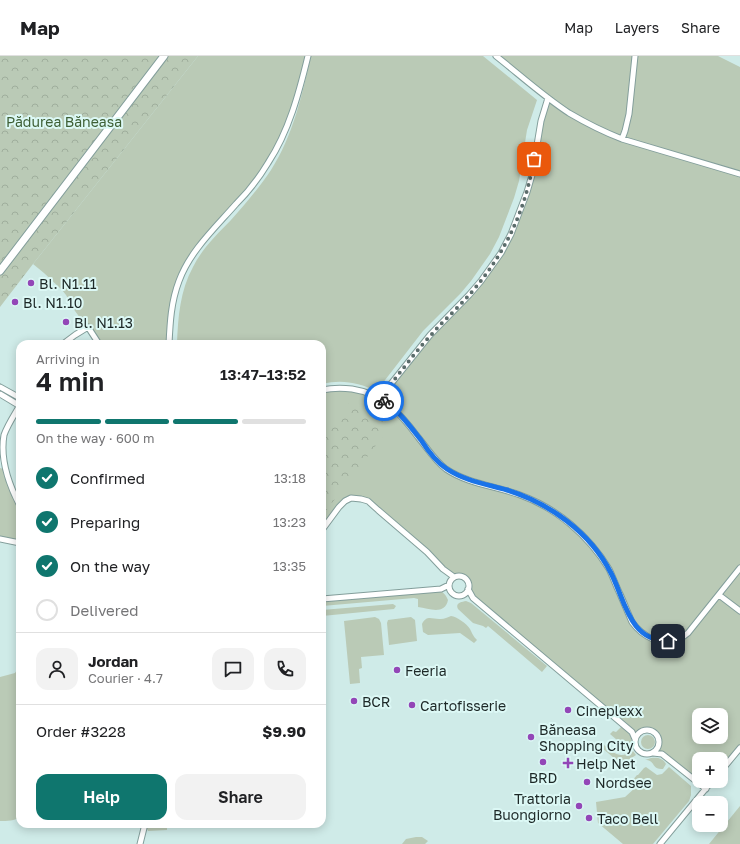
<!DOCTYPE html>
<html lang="en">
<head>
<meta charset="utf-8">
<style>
  :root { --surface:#fff; --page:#f2f2f2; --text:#202124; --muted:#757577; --line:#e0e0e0; --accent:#0f766e }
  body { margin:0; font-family:"Golos Text",sans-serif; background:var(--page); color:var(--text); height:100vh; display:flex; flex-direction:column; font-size:15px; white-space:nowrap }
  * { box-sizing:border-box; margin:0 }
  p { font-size:13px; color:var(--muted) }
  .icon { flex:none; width:22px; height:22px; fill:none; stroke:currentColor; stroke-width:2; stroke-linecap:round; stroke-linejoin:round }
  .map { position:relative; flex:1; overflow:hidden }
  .details { position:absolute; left:16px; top:284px; width:310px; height:488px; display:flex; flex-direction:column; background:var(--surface); border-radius:12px; box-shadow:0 2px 10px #0003 }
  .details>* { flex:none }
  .fabs { position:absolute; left:692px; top:652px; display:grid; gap:8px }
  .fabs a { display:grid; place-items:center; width:36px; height:36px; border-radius:8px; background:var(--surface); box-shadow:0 2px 10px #0003; font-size:20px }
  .pin { position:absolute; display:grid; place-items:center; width:34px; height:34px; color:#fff; margin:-17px; border-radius:8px; box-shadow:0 2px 6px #0006 }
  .courier { position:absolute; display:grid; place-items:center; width:40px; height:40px; margin:-20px; border:3px solid #1a73e8; border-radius:50%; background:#fff; color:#222; box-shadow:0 1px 5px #0007 }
  .headline em { font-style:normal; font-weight:600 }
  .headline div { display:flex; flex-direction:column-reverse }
  .headline { display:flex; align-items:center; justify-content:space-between; height:68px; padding:0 20px }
  h1 { font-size:26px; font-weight:600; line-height:30px }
  .bar { display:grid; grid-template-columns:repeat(4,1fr); gap:6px 4px; align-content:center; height:48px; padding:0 20px }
  .bar i { height:5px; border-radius:3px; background:var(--line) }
  .bar .selected { background:var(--accent) }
  .bar p { grid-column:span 4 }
  .line { display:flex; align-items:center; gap:10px; padding:0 20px; border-top:1px solid var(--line) }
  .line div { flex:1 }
  .round { display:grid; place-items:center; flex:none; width:42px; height:42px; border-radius:12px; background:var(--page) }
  ol { padding:0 20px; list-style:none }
  li { display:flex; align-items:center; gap:12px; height:44px }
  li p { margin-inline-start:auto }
  li .icon { padding:4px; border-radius:50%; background:var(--accent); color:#fff; stroke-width:4 }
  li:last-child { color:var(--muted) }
  li i { width:22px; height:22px; border:2px solid var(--line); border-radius:50% }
  .cta { display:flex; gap:8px; margin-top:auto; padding:8px 20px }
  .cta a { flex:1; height:46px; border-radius:12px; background:var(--accent); color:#fff; font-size:16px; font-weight:600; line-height:46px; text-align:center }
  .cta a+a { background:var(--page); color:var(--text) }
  header { display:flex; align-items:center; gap:24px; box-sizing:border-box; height:56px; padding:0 20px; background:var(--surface); border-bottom:1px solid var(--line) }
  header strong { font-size:19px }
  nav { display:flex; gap:22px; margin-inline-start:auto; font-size:14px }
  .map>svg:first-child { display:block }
</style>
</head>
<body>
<header>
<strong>Map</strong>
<nav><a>Map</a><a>Layers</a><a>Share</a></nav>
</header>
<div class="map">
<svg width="740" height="788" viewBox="0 0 740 788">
  <defs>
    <pattern id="forest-crowns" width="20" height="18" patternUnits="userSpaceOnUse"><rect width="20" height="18" fill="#bacab6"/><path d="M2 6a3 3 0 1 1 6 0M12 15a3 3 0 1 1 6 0" fill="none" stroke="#9fae9c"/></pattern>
  </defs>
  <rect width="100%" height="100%" fill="#cfebe8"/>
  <!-- grass -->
  <path fill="#bacab6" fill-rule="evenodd" d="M198 0H308L294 51 267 108 204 184 179 225 169 288H99L75 255 66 239 62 234 44 217 33 208Z
    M311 0H483L537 44 527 74 519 125 514 142 499 181 490 198 471 225 460 238 423 275 382 328 377 335C358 327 343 323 322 328V288H177C178 261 180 235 193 211 202 193 217 178 231 164 245 148 259 132 271 114 293 80 302 39 311 0Z
    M496 0H718L740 11V692L721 715V703H699V725H712L706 733 657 694C665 679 647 666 636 681L467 536C473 524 461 515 451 524L434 503 361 443 345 445 322 474V334L345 332 381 342 430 279 469 239 501 197 527 136 548 42ZM699 659H721V681H699Z
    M0 412 3 413 20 450V487L0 483Z
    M438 535C443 535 446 539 448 544 445 559 430 553 418 551V543L414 542 322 550V546Z
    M466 545 471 547 547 610 542 616 488 570 486 572 483 570 473 567 458 553C455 547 461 546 466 545Z
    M393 548 396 550 394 553 322 560V554Z
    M451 560C457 561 466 567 470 573 472 577 473 580 477 584L474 587 460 577 428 579 423 576 422 568C427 558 433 564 441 563 444 563 448 561 451 560Z
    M375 561 379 563 381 567 384 599 361 601 362 612 359 613 360 627 350 628 344 565Z
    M411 561 415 564 417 585 389 589 387 567 388 564Z
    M20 609V761C15 765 7 765 0 765V621L15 617Z
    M622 670C628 676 638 685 626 692H623L624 690 610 678 613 675 616 676Z
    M641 686a7 7 0 1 1 14 0a7 7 0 1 1-14 0Z
    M604 689C616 698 619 703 633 695L636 699 624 707H620L602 692Z
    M651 702C657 701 663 702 666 708L663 713C651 714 656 704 645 704Z
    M646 711 657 719 662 718 669 711 691 730V739L689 745 653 788H623L598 767 596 746 625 741 636 731 631 726 637 719H638L644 712Z
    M740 750V788H709Z
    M148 768H167V774L148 775 147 773Z
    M416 781H422L428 785 425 788H402L406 783Z"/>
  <!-- forest -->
  <path fill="url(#forest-crowns)" d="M0 0H198L33 208 0 251Z
    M353 342 390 371 322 460V383Z"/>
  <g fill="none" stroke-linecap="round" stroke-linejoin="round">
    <defs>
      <path id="street" d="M496 0C520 19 543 40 569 57 586 67 604 76 622 83L740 118
        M622 83 625 75 629 58 635 0
        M63 288 75 279 88 271 99 288
        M169 288C170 267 171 246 179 225 190 195 215 172 236 148 248 136 259 122 268 107 289 75 299 37 308 0
        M0 331 20 342
        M322 334C332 332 342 332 352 333 384 338 400 357 418 381 427 392 435 405 446 413 468 428 496 430 520 439 557 452 589 480 609 513 613 521 616 530 620 538 624 547 628 557 632 566 642 580 662 592 680 583 683 581 685 579 688 577L740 512
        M0 338 20 350
        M381 343 386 334 430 279 469 239 481 225 501 197 511 178 527 136 532 119 541 65 548 42
        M20 349C15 358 8 368 4 379 0 402 9 429 20 450
        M322 474 339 451 345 445 351 442 361 443 368 445 378 454 427 496 443 513 454 521
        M0 483 20 487
        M449 530a10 10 0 1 1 20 0a10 10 0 1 1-20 0Z
        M468 533 473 542 632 676 635 683
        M719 539 740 555
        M322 543 441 533 449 529
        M635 686a12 12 0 1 1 24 0a12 12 0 1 1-24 0Z
        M653 697 662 698 706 733
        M721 715 740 692
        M140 788 145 768
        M660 788 712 725"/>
      <path id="secondary" d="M0 215 164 0"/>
    </defs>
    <!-- street casing -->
    <use href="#street" stroke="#839e9b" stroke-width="7"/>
    <!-- secondary casing -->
    <use href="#secondary" stroke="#839e9b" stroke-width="9"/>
    <!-- street -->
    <use href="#street" stroke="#fff" stroke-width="5"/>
    <!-- secondary -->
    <use href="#secondary" stroke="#fff" stroke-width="7"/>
  </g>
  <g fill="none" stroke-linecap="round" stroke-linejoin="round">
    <!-- done -->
    <path stroke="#5b6c6b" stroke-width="4" stroke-dasharray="0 7.2" d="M384 345 381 343 386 334C401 316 415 296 432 278 444 264 458 252 470 238 505 198 525 156 534 103"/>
    <!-- route -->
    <path stroke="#1a73e8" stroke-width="5" d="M384 345C399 355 410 370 421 384 428 395 436 406 447 413 465 425 486 428 507 434 549 447 590 476 611 517 625 544 629 585 668 585"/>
  </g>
  <!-- markers -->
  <g fill="#9346b7" stroke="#dcf8f5" stroke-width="1.5">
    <circle cx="31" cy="227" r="4"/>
    <circle cx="15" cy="246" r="4"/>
    <circle cx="66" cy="266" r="4"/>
    <circle cx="397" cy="614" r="4"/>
    <circle cx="354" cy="645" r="4"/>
    <circle cx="412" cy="649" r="4"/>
    <circle cx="568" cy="654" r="4"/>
    <circle cx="531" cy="681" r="4"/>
    <circle cx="543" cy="706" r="4"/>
    <path d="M566 701h4v4h4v4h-4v4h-4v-4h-4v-4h4z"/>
    <circle cx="587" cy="726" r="4"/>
    <circle cx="579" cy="750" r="4"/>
    <circle cx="589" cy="762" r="4"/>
  </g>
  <g text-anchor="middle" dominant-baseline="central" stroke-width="4" stroke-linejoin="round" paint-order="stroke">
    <!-- park labels -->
    <g font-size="14" fill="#3e5f35" stroke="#dcf8f5">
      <text x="64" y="65">Pădurea Băneasa</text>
    </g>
    <!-- poi labels -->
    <g font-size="14" fill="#1d2827" stroke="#dcf8f5" text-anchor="start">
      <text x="39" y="227">Bl. N1.11</text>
      <text x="23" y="246">Bl. N1.10</text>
      <text x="74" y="266">Bl. N1.13</text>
      <text x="405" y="614">Feeria</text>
      <text x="362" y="645">BCR</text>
      <text x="420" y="649">Cartofisserie</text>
      <text x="576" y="654">Cineplexx</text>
      <text x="539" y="673">Băneasa<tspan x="539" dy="16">Shopping City</tspan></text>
      <text x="576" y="707">Help Net</text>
      <text x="543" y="721" text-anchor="middle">BRD</text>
      <text x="595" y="726">Nordsee</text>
      <text x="571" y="742" text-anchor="end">Trattoria<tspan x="571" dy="16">Buongiorno</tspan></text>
      <text x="597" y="762">Taco Bell</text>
    </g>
  </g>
</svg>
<div class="fabs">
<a><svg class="icon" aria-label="layers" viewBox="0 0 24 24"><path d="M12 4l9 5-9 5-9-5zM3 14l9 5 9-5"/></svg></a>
<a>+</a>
<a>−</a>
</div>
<div class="pin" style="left:534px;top:103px;background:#ea580c"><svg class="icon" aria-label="bag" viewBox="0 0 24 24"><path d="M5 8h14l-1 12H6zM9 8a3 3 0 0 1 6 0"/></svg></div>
<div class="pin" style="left:668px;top:585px;background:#1f2937"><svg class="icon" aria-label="home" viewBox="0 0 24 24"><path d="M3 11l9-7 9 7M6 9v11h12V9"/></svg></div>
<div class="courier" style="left:384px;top:345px"><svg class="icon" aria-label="bike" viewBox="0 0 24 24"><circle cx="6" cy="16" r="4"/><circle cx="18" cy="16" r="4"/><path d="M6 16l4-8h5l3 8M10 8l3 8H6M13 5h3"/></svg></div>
<section class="details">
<div class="headline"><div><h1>4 min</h1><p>Arriving in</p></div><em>13:47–13:52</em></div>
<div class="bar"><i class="selected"></i><i class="selected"></i><i class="selected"></i><i></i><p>On the way · 600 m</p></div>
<ol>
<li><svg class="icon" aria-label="check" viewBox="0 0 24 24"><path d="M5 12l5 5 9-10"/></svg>Confirmed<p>13:18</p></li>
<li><svg class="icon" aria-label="check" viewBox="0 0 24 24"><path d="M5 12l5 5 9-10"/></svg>Preparing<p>13:23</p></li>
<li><svg class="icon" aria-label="check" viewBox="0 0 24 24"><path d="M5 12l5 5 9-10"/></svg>On the way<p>13:35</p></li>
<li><i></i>Delivered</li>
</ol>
<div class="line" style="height:72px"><a class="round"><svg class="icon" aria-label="person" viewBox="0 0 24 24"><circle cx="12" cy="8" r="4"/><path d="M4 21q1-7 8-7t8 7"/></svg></a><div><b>Jordan</b><p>Courier · 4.7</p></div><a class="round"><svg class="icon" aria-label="chat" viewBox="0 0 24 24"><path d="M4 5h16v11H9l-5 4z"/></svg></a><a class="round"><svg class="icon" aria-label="phone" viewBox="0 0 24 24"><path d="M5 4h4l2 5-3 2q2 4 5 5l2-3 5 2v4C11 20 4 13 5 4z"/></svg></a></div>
<div class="line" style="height:52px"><div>Order #3228</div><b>$9.90</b></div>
<div class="cta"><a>Help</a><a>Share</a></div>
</section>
</div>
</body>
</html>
